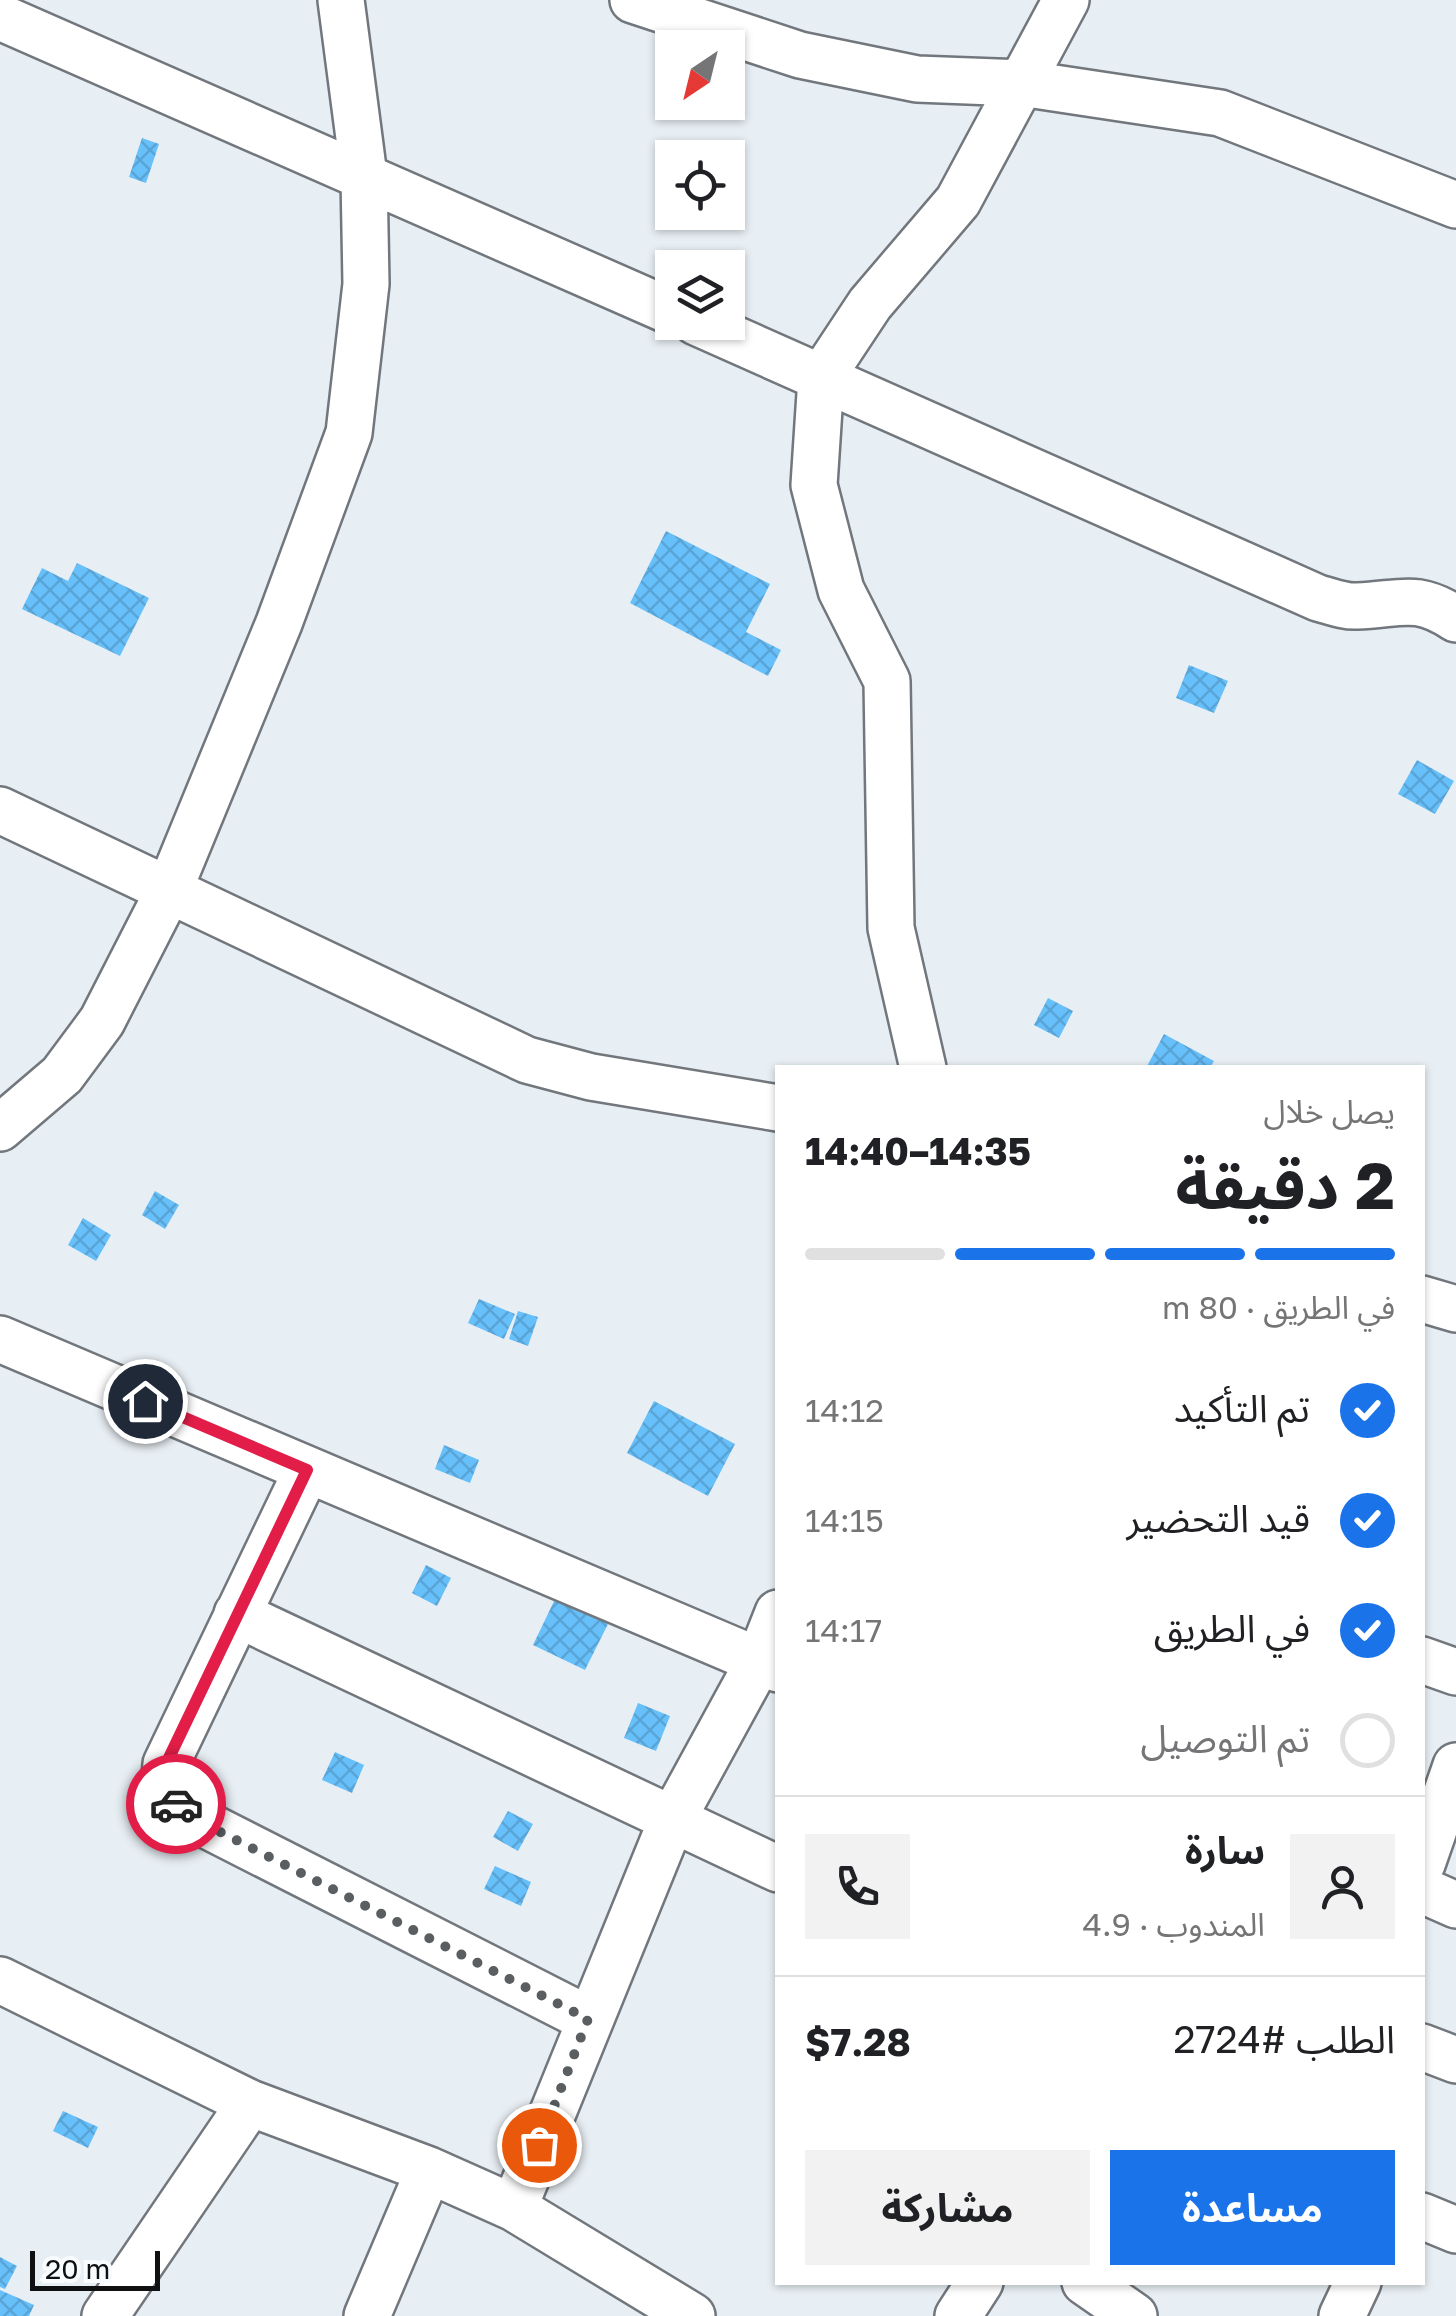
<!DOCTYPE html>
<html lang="ar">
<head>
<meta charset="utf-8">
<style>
  :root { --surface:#fff; --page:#f2f2f2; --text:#202124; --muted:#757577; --line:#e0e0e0; --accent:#1a73e8 }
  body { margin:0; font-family:"Golos Text","Noto Sans Arabic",sans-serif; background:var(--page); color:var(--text); direction:rtl; height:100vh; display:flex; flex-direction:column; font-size:38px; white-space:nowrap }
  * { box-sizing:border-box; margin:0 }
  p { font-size:32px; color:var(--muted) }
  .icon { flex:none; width:55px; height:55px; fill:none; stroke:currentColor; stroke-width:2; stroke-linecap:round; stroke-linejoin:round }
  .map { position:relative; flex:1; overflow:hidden; direction:ltr }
  .details { position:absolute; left:775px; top:1065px; width:650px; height:1220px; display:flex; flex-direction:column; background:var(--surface); border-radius:0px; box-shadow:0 2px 8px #0004; direction:rtl }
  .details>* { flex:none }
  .needle { width:65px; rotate:215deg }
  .fabs { position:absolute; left:655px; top:30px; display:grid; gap:20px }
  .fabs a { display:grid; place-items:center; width:90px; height:90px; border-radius:0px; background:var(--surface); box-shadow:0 2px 8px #0004; font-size:50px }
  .scale { position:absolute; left:30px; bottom:25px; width:130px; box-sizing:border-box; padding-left:10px; border:5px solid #0e1012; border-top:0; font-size:28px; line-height:35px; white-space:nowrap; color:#0e1012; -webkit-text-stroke:8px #f8fcff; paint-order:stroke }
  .pin { position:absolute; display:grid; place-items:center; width:85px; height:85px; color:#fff; margin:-42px; border:5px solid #fff; border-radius:50%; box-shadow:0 2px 10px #0007 }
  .courier { position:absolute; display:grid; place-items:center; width:100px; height:100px; margin:-50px; border:8px solid #e11d48; border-radius:50%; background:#fff; color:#222; box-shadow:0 2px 12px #0007 }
  .headline em { font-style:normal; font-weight:700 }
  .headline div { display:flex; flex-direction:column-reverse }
  .headline { display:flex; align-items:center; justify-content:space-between; height:170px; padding:0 30px }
  h1 { font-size:65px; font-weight:700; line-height:75px }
  .bar { display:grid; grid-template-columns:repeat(4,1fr); gap:15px 10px; align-content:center; height:120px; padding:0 30px }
  .bar i { height:12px; border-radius:8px; background:var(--line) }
  .bar .active { background:var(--accent) }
  .bar p { grid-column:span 4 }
  .line { display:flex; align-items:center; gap:25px; padding:0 30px; border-top:2px solid var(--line) }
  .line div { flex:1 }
  .round { display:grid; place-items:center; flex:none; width:105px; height:105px; border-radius:0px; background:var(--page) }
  ol { padding:0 30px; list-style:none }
  li { display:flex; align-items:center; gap:30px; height:110px }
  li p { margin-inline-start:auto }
  li .icon { padding:10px; border-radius:50%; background:var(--accent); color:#fff; stroke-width:4 }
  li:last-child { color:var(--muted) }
  li i { width:55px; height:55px; border:5px solid var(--line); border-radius:50% }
  .cta { display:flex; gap:20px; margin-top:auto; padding:20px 30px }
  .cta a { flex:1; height:115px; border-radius:0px; background:var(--accent); color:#fff; font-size:40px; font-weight:700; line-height:115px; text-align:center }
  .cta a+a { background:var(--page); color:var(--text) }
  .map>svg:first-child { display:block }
</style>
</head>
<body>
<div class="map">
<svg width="1456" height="2316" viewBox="0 0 1456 2316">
  <defs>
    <pattern id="building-cross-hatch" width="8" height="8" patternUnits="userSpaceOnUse" patternTransform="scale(2.5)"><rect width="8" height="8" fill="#68c0fb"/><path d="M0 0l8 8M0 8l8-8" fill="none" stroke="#59a4d6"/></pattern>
  </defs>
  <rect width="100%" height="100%" fill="#e8eff4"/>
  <!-- building -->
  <path fill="url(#building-cross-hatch)" d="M142 138 159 144 146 183 129 177Z
    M666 531 770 584 746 632 781 650 768 676 630 603Z
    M77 563 149 598 120 656 22 609 42 568 68 581Z
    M1189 665 1228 681 1214 713 1176 698Z
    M1417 760 1454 781 1435 814 1398 794Z
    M1048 998 1073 1011 1059 1038 1034 1025Z
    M1164 1034 1214 1061 1210 1068H1146Z
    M155 1191 179 1205 165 1229 142 1215Z
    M83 1218 111 1235 96 1261 68 1245Z
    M479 1299 515 1314 504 1339 468 1323Z
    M518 1311 538 1317 528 1346 509 1339Z
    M654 1401 735 1444 708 1496 627 1453Z
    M444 1445 479 1460 470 1483 435 1469Z
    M426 1565 451 1578 437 1606 412 1593Z
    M557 1595 610 1620 585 1670 533 1645Z
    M638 1703 670 1716 656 1751 624 1738Z
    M335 1752 364 1765 352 1793 322 1780Z
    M508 1811 533 1824 518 1851 493 1837Z
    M495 1866 531 1882 521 1906 484 1889Z
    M63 2111 98 2127 88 2148 53 2131Z
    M0 2257 17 2266 5 2289 0 2287Z
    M0 2290 34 2305 29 2316H0Z"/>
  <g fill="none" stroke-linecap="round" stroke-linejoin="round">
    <defs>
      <path id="street" d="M633 0 800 55 917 79 1021 83 1220 113 1456 205
        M0 17 672 312
        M696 322 1318 598C1330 601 1345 607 1357 606 1400 605 1415 592 1456 619
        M0 810 527 1060 591 1077 778 1108
        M923 1068 891 928 887 681 841 590 814 485 821 378 870 304 958 201 1066 0
        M0 1128 62 1075 102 1021 170 888 279 623 349 433 366 284 364 176 341 0
        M1422 1299 1456 1309
        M0 1339 778 1669
        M307 1470 166 1764 164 1788 181 1812 588 2019
        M237 1614 778 1869
        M1422 1660 1456 1672
        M1422 1864 1456 1766
        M1422 1890 1456 1905
        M0 1980 250 2103 429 2170 514 2208 692 2316
        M1422 2047 1456 2060
        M514 2208 671 1822 759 1661 778 1613
        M1422 2216 1456 2230
        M1085 2282 1134 2316
        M105 2316 250 2103
        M367 2316 429 2170
        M958 2316 980 2282
        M1342 2316 1358 2282"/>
    </defs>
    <!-- street casing -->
    <use href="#street" stroke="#71777c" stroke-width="50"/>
    <!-- street -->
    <use href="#street" stroke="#fff" stroke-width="45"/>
  </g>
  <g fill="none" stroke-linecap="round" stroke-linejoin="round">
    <!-- done -->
    <path stroke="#5a5e61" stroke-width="10" stroke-dasharray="0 18" d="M176 1804 181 1812 588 2019 539 2145"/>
    <!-- route -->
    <path stroke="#e11d48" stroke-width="12" d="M145 1401 307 1470 166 1764 164 1788 176 1804"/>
  </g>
</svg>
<div class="fabs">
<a><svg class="needle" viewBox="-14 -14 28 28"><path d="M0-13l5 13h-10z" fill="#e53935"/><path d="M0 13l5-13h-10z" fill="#757577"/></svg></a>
<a><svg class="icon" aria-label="locate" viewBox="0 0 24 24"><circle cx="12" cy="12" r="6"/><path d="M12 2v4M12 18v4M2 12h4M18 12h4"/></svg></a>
<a><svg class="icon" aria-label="layers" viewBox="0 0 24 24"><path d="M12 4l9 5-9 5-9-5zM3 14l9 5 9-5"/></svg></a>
</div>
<div class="scale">20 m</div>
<div class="pin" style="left:539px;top:2145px;background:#ea580c"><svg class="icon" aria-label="bag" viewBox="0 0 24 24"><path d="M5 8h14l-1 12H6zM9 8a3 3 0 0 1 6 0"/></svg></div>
<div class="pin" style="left:145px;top:1401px;background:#1f2937"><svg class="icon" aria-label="home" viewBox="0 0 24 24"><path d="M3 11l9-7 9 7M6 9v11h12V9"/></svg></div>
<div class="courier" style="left:176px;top:1804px"><svg class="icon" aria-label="car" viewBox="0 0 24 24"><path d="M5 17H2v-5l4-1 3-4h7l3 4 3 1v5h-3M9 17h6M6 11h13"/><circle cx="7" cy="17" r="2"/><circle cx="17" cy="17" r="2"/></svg></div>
<section class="details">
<div class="headline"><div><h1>2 دقيقة</h1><p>يصل خلال</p></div><em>14:35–14:40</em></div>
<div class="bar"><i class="active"></i><i class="active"></i><i class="active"></i><i></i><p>في الطريق · 80 m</p></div>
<ol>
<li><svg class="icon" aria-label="check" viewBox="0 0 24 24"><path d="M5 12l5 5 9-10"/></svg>تم التأكيد<p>14:12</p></li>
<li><svg class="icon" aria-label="check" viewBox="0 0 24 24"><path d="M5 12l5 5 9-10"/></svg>قيد التحضير<p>14:15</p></li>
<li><svg class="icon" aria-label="check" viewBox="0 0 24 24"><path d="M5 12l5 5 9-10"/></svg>في الطريق<p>14:17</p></li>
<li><i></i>تم التوصيل</li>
</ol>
<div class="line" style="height:180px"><a class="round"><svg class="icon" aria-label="person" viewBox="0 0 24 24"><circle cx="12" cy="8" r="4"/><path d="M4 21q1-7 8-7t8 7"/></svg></a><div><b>سارة</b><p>المندوب · 4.9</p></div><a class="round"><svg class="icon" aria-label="phone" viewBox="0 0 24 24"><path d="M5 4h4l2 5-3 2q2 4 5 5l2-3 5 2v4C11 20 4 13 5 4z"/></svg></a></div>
<div class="line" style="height:130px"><div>الطلب #2724</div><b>$7.28</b></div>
<div class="cta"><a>مساعدة</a><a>مشاركة</a></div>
</section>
</div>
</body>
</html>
